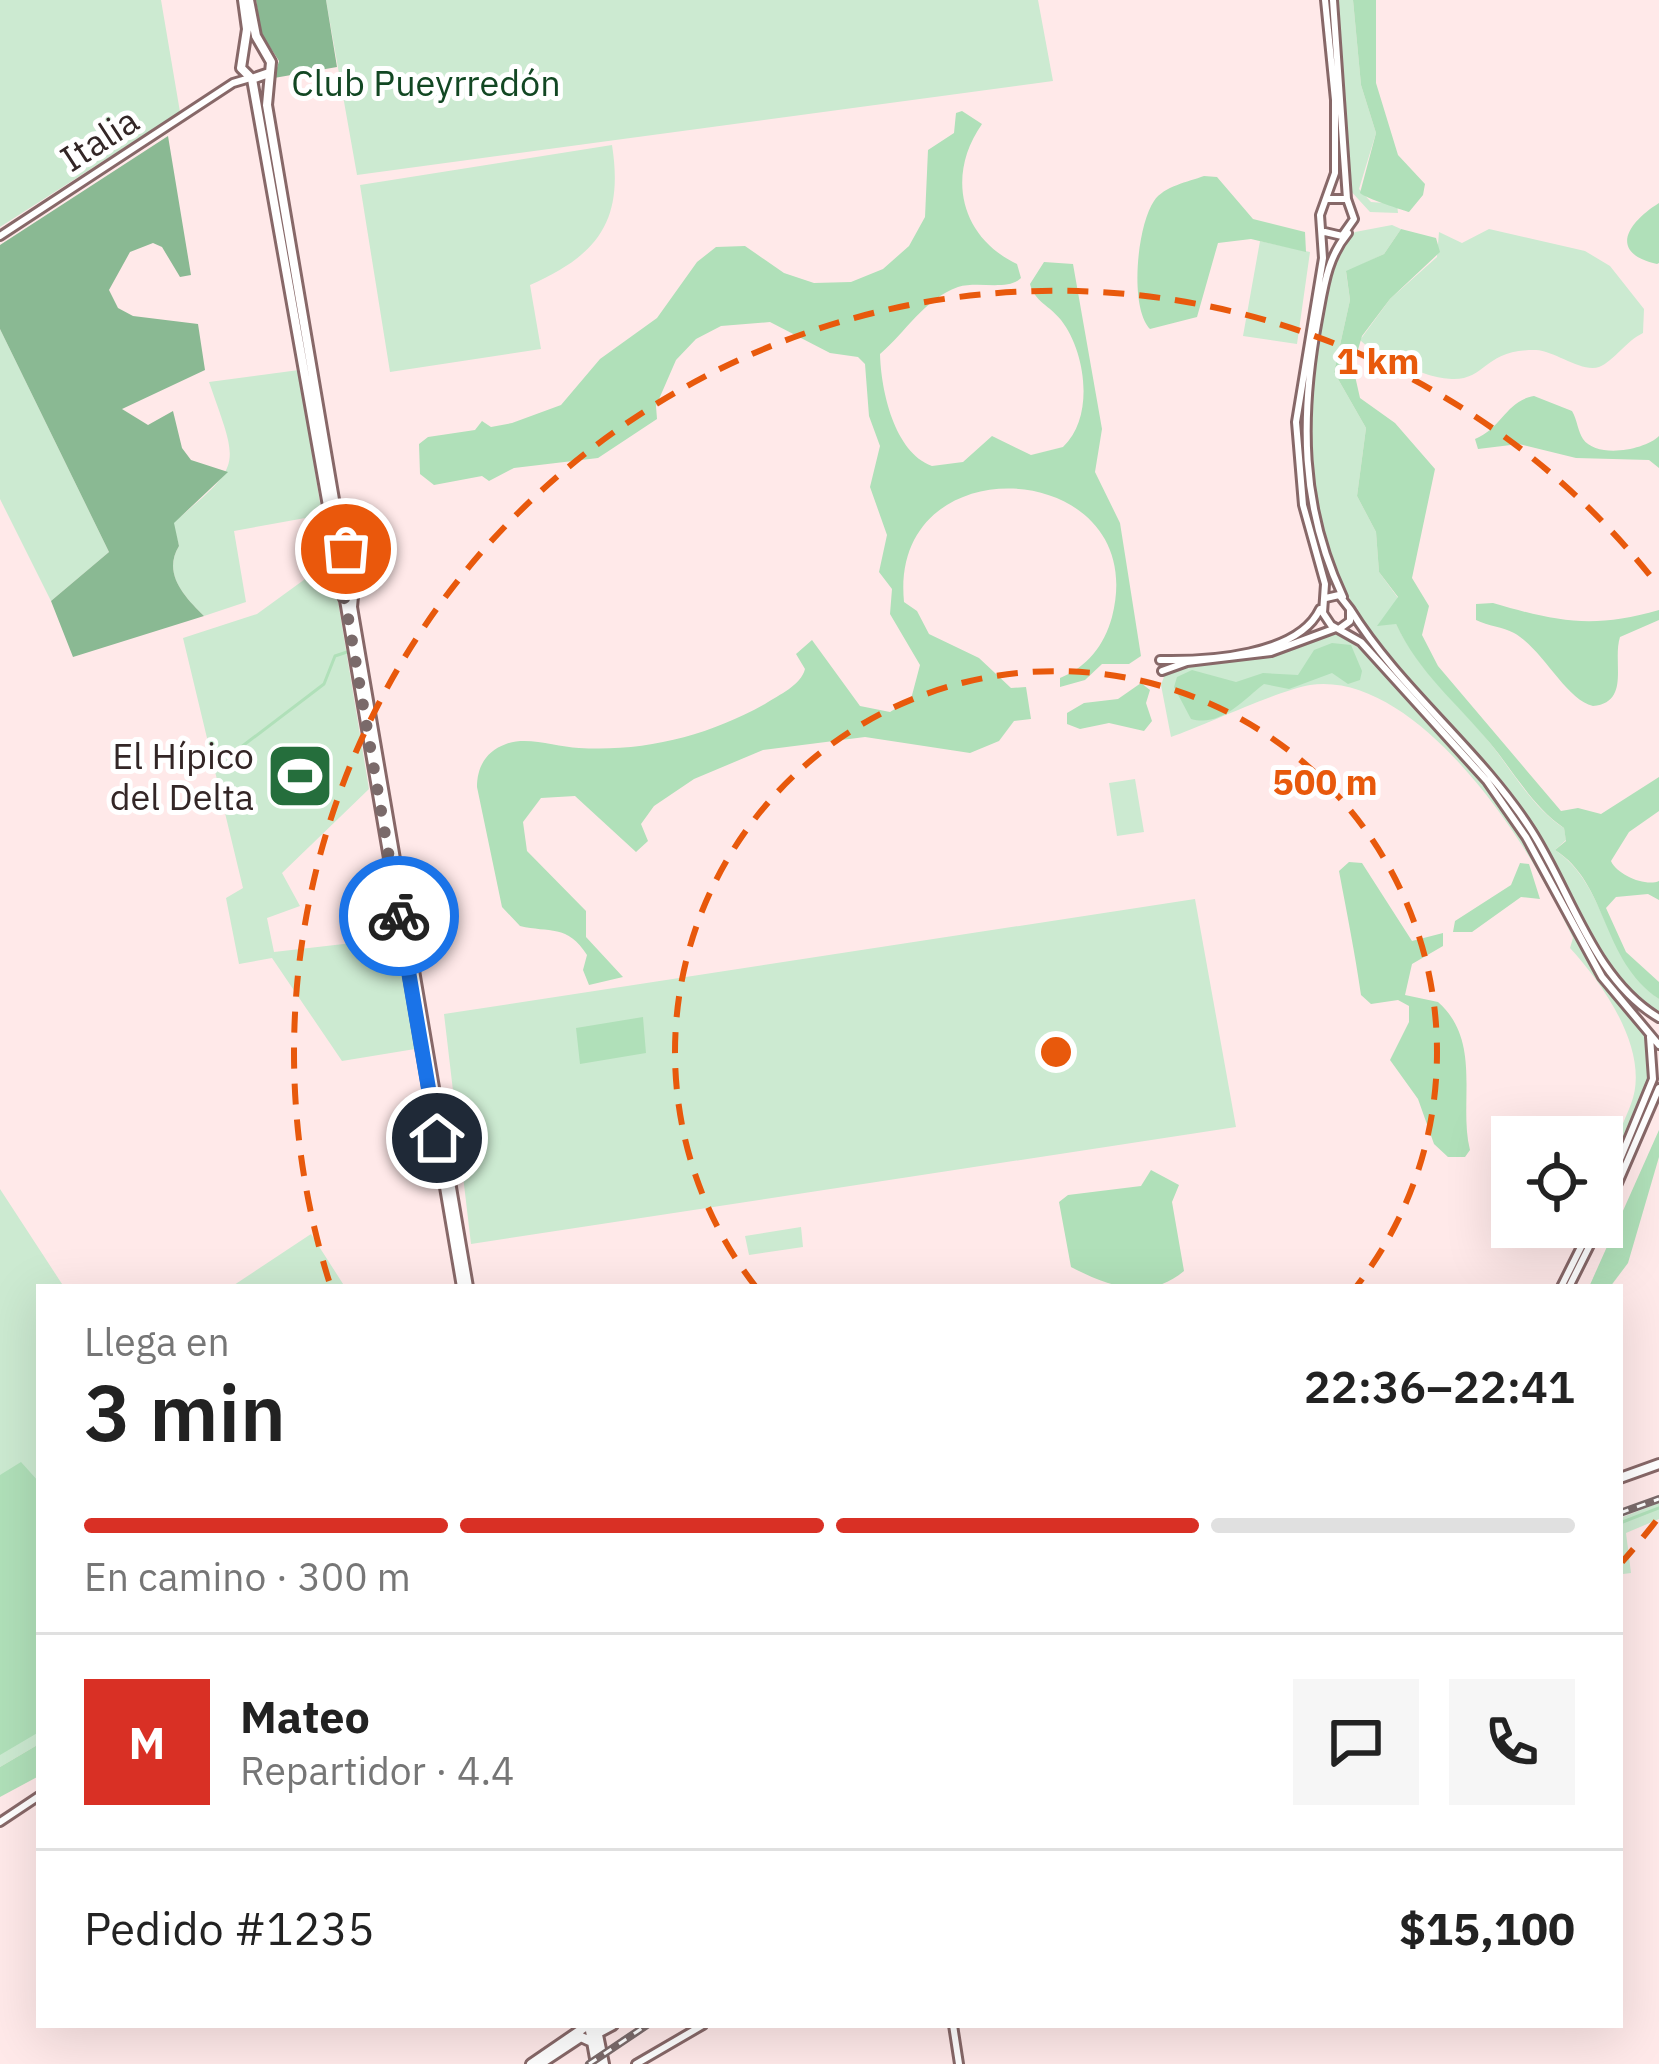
<!DOCTYPE html>
<html lang="es">
<head>
<meta charset="utf-8">
<style>
  :root { --surface:#fff; --page:#f6f6f6; --text:#222; --muted:#767676; --line:#e0e0e0; --accent:#d93025 }
  body { margin:0; font-family:"IBM Plex Sans",sans-serif; background:var(--page); color:var(--text); height:100vh; display:flex; flex-direction:column; font-size:45px; white-space:nowrap }
  * { box-sizing:border-box; margin:0 }
  p { font-size:39px; color:var(--muted) }
  .icon { flex:none; width:66px; height:66px; fill:none; stroke:currentColor; stroke-width:2; stroke-linecap:round; stroke-linejoin:round }
  .map { position:relative; flex:1; overflow:hidden }
  .side { position:absolute; left:36px; top:1284px; width:1587px; height:744px; display:flex; flex-direction:column; background:var(--surface); border-radius:0px; box-shadow:0 12px 48px #0002 }
  .side>* { flex:none }
  .tools { position:absolute; left:1491px; top:1116px; display:grid; gap:24px }
  .tools a { display:grid; place-items:center; width:132px; height:132px; border-radius:0px; background:var(--surface); box-shadow:0 12px 48px #0002; font-size:60px }
  .pin { position:absolute; display:grid; place-items:center; width:102px; height:102px; color:#fff; margin:-51px; border:6px solid #fff; border-radius:50%; box-shadow:0 3px 12px #0007 }
  .courier { position:absolute; display:grid; place-items:center; width:120px; height:120px; margin:-60px; border:9px solid #1a73e8; border-radius:50%; background:#fff; color:#222; box-shadow:0 3px 15px #0007 }
  .summary em { font-style:normal; font-weight:600 }
  .summary div { display:flex; flex-direction:column-reverse }
  .summary { display:flex; align-items:center; justify-content:space-between; height:204px; padding:0 48px }
  h1 { font-size:78px; font-weight:600; line-height:90px }
  .bar { display:grid; grid-template-columns:repeat(4,1fr); gap:18px 12px; align-content:center; height:144px; padding:0 48px }
  .bar i { height:15px; border-radius:9px; background:var(--line) }
  .bar .current { background:var(--accent) }
  .bar p { grid-column:span 4 }
  .line { display:flex; align-items:center; gap:30px; padding:0 48px; border-top:3px solid var(--line) }
  .line div { flex:1 }
  .round { display:grid; place-items:center; flex:none; width:126px; height:126px; border-radius:0px; background:var(--page) }
  .map>svg:first-child { display:block }
</style>
</head>
<body>
<div class="map">
<svg width="1659" height="2064" viewBox="0 0 1659 2064">
  <rect width="100%" height="100%" fill="#ffe9e9"/>
  <!-- green -->
  <path fill="#ccead1" d="M0 0H161L180 112 0 227Z
    M326 0H1038L1053 81 357 175Z
    M1337 0H1353L1361 85 1376 133 1359 189 1371 202 1397 204 1398 213 1370 212 1348 188Z
    M612 145C624 221 598 255 530 285L541 349 390 372 360 185Z
    M1392 225 1401 229 1384 254 1346 272 1350 300 1334 372 1366 428 1357 496 1376 532 1379 572 1398 598 1383 623 1396 624C1422 676 1455 699 1490 743 1513 772 1533 808 1564 828L1566 840 1555 850C1607 885 1603 957 1659 999V1013C1605 985 1566 874 1529 819 1485 754 1427 706 1380 646 1312 559 1298 448 1318 342 1325 305 1326 258 1355 232Z
    M1489 229 1585 251 1610 266 1644 309 1643 333C1626 341 1614 361 1599 367 1582 373 1555 351 1536 350 1465 349 1496 405 1399 364L1391 368 1360 340 1390 299 1437 257 1439 232 1462 243Z
    M1260 241 1310 252 1297 344 1243 336Z
    M0 329 109 552 51 601 0 499Z
    M299 370 322 515 234 531 246 602 204 616C185 597 162 574 179 546L173 523C244 463 239 468 209 382Z
    M312 574H323L336 589 369 789 282 873 300 906 267 918 274 952 396 938 415 1049 342 1061 272 958 239 964 226 898 243 888 183 638 257 614Z
    M1328 632C1374 636 1540 838 1547 888 1508 814 1407 671 1310 685 1279 690 1205 725 1171 737L1161 685 1166 671 1276 653Z
    M1135 779 1144 832 1117 836 1109 783Z
    M1195 899 1236 1127 471 1244 444 1014Z
    M1562 916 1651 1046 1652 1079 1602 1200C1602 1163 1618 1138 1631 1104 1651 1052 1604 985 1570 948L1573 938Z
    M0 1189 64 1287H39V1744L0 1767Z
    M801 1227 803 1247 749 1255 745 1236Z
    M311 1234 345 1287H231Z
    M1659 1503V1519L1626 1533 1631 1573 1623 1574 1620 1586V1518Z"/>
  <!-- forest -->
  <path fill="#8ab993" d="M256 0H326L337 67 274 78 279 61 261 33Z
    M168 136 191 275 180 277 162 247 153 243 130 252 109 290 118 308 133 316 198 324 205 370 122 409 148 425 173 411 182 448 191 460 228 472 174 523 179 546C162 574 185 597 204 616L73 657 51 601 109 552 0 329V245Z"/>
  <!-- water -->
  <path fill="#b0e0b9" d="M1353 0H1376V83L1398 155 1425 184 1423 195 1409 212C1405 211 1365 198 1360 193L1376 133 1361 85Z
    M962 111 982 124C946 175 960 237 1017 264L1021 278C1009 291 978 281 958 287 924 299 906 332 880 354 881 390 894 452 932 466L963 462 992 436 1031 455 1063 447C1095 417 1086 352 1061 320 1050 306 1034 301 1030 284L1044 262 1073 264 1102 429 1095 472 1120 523 1141 656 1129 664H1102L1085 680 1060 687V678C1087 667 1104 646 1112 617 1153 458 888 439 904 602L917 611 929 634 979 658 1011 688 1026 687 1031 719 1014 721 999 741 970 753 865 737 763 750 694 779 654 806 641 824 648 841 636 852 575 796 541 798 523 822 527 851 586 911V937L623 977 589 985 583 970 587 955C568 924 549 933 520 926L502 907 477 787C477 767 486 751 506 744 528 736 556 747 579 748 644 752 708 736 765 704 779 695 801 685 805 669L796 654 812 640 860 706 890 712 911 699 920 665 890 614 892 589 879 572 887 535 870 487 880 446 869 416 865 364 858 357 830 353 770 322 721 326 696 339 676 360 656 406 657 419 598 458 514 468 489 481 482 476 434 485 420 474 419 444 428 437 475 430 482 421 491 427 512 423 561 405 600 359 657 318 697 262 716 247 745 246 784 273 814 283 851 282 883 269 909 246 925 217 928 150 954 133 956 113Z
    M1204 176 1217 177 1253 219 1305 232 1306 252 1251 239 1218 243 1197 317 1150 329C1129 307 1137 226 1154 201 1164 186 1188 182 1204 176Z
    M1659 203V263L1657 264C1608 253 1627 223 1659 203Z
    M1401 229 1436 238 1440 252 1390 299 1362 336 1353 367 1360 398 1395 423 1435 469 1412 578 1429 606 1422 635 1438 666 1561 811 1578 808 1601 814 1659 777V811L1629 832 1611 861C1617 875 1646 887 1659 881V900L1648 894 1616 897 1606 908 1626 952 1659 982V999C1601 960 1608 883 1555 850L1566 841 1564 828C1533 807 1514 772 1490 743 1456 702 1419 673 1396 624L1377 626 1398 597 1379 572 1376 532 1357 496 1366 428 1334 372 1350 300 1346 271 1384 254Z
    M1534 396 1572 411C1577 419 1578 432 1583 439 1597 459 1645 450 1659 436V468L1649 460 1576 458 1519 444 1478 449 1475 439C1502 428 1506 401 1534 396Z
    M1493 603C1558 622 1593 629 1659 610V620L1620 637C1612 662 1631 702 1593 706 1565 699 1543 649 1514 633 1503 627 1488 626 1476 620V604Z
    M1332 643 1351 645 1362 671 1360 680 1348 684 1332 673 1289 689 1264 684C1242 701 1221 727 1191 719L1174 687 1177 677 1192 670 1236 682 1263 673 1298 675 1314 650Z
    M1141 683 1150 690 1146 703 1152 721 1144 731 1109 723 1080 729 1067 724V713L1084 703 1118 699Z
    M1349 862 1362 863 1412 941 1443 933V946L1412 964 1405 995 1438 1002C1483 1042 1458 1103 1470 1150L1465 1157H1448L1434 1144 1418 1099 1390 1060 1409 1022V1006L1398 1000 1371 1004 1361 995C1355 953 1347 914 1339 871Z
    M1520 863 1529 864 1540 899 1521 897 1472 932H1453L1455 921 1511 885Z
    M643 1017 646 1053 580 1064 576 1028Z
    M1659 1130V1157L1628 1263 1610 1287H1589Z
    M1151 1170 1179 1185 1172 1202 1184 1271C1149 1301 1107 1286 1071 1267L1059 1202 1068 1195 1141 1186Z
    M21 1462 39 1482V1732L0 1755V1475Z
    M39 1744V1776L0 1797V1767Z"/>
  <g fill="none" stroke-linecap="round" stroke-linejoin="round">
    <!-- stream -->
    <path stroke="#b0e0b9" stroke-width="3" d="M232 754 324 684 335 656 347 652
      M1620 1523 1659 1508"/>
    <defs>
      <path id="tertiary" d="M1325 0 1335 100V173L1320 215 1323 258 1296 422 1303 505 1325 584 1323 613 1331 625 1361 642 1487 781 1526 837 1602 977 1659 1045
        M1333 0 1347 199
        M1325 232 1342 236 1354 219 1347 199H1329
        M0 236 233 83 250 78
        M1343 597C1300 506 1300 416 1318 319 1324 287 1327 258 1348 233
        M1326 598 1339 595 1350 609V621L1339 629
        M1350 609C1400 690 1479 749 1531 830 1571 892 1593 979 1659 1018
        M1160 660C1207 661 1298 656 1320 609
        M1162 671 1187 662 1271 652 1336 628
        M1602 1203 1653 1079 1650 1037
        M1602 1220 1659 1088
        M1561 1287 1591 1227
        M1569 1287 1599 1227
        M0 1822 39 1796
        M953 2025 959 2064
        M636 2064 703 2025"/>
      <path id="secondary" d="M243 0 247 29 241 68 252 79 269 73
        M249 0 256 36 271 62 267 105 339 529 356 564 352 607 468 1287
        M252 79 333 534 328 566 345 600 462 1287
        M1620 1478 1659 1464
        M589 2025 596 2064
        M596 2025 604 2064
        M598 2033 613 2025
        M531 2064 588 2025
        M540 2064 581 2037 592 2042"/>
    </defs>
    <!-- tertiary casing -->
    <use href="#tertiary" stroke="#876868" stroke-width="12"/>
    <!-- secondary casing -->
    <use href="#secondary" stroke="#876868" stroke-width="14"/>
    <!-- tertiary -->
    <use href="#tertiary" stroke="#fff" stroke-width="6"/>
    <!-- secondary -->
    <use href="#secondary" stroke="#fff" stroke-width="8"/>
    <defs>
      <path id="rail" d="M1620 1513 1659 1499
        M589 2064 647 2025"/>
    </defs>
    <!-- rail casing -->
    <use href="#rail" stroke="#7b6b6b" stroke-width="8"/>
    <!-- rail -->
    <use href="#rail" stroke="#fff" stroke-width="3" stroke-dasharray="9" stroke-linecap="butt"/>
  </g>
  <g fill="none" stroke-linecap="round" stroke-linejoin="round">
    <!-- done -->
    <path stroke="#7a6a6a" stroke-width="12" stroke-dasharray="0 21.6" d="M346 549 332 552 328 566 345 600 399 916"/>
    <!-- route -->
    <path stroke="#1a73e8" stroke-width="15" d="M399 916 437 1138"/>
  </g>
  <!-- distance rings -->
  <g fill="none" stroke="#e8590c" stroke-width="6" stroke-dasharray="21 15">
    <path d="M756 1287A381 381 0 1 1 1356 1287"/>
    <path d="M1656 1521A762 762 0 0 1 1622 1562M329 1281A762 762 0 0 1 1656 583"/>
  </g>
  <!-- icons -->
  <defs>
    <symbol id="stadium-square" viewBox="-11 -11 22 22"><rect x="-9" y="-9" width="18" height="18" rx="4" fill="#256e3c" stroke="#fff"/><path d="M0-5a6.5 5 0 1 0 0 10a6.5 5 0 1 0 0-10ZM-3.5-1.8h7v3.6h-7Z" fill="#fff"/></symbol>
  </defs>
  <g fill-rule="evenodd">
    <use href="#stadium-square" x="262" y="738" width="76" height="76"/>
  </g>
  <g text-anchor="middle" dominant-baseline="central" stroke-width="10" stroke-linejoin="round" paint-order="stroke">
    <!-- park labels -->
    <g font-size="36" fill="#124723" stroke="#fff">
      <text x="426" y="82">Club Pueyrredón</text>
    </g>
    <!-- street labels -->
    <g font-size="36" fill="#332626" stroke="#fff">
      <text transform="translate(99 139) rotate(-33)">Italia</text>
    </g>
    <!-- poi labels -->
    <g font-size="36" fill="#332626" stroke="#fff" text-anchor="end">
      <text x="254" y="755">El Hípico<tspan x="254" dy="41">del Delta</tspan></text>
    </g>
  </g>
  <circle cx="1056" cy="1052" r="18" fill="#e8590c" stroke="#fff" stroke-width="6"/>
  <g font-size="36" text-anchor="middle" font-weight="bold" fill="#e8590c" stroke="#fff" stroke-width="10" stroke-linejoin="round" paint-order="stroke">
    <text x="1378" y="374">1 km</text>
    <text x="1325" y="795">500 m</text>
  </g>
</svg>
<div class="tools">
<a><svg class="icon" aria-label="locate" viewBox="0 0 24 24"><circle cx="12" cy="12" r="6"/><path d="M12 2v4M12 18v4M2 12h4M18 12h4"/></svg></a>
</div>
<div class="pin" style="left:346px;top:549px;background:#ea580c"><svg class="icon" aria-label="bag" viewBox="0 0 24 24"><path d="M5 8h14l-1 12H6zM9 8a3 3 0 0 1 6 0"/></svg></div>
<div class="pin" style="left:437px;top:1138px;background:#1f2937"><svg class="icon" aria-label="home" viewBox="0 0 24 24"><path d="M3 11l9-7 9 7M6 9v11h12V9"/></svg></div>
<div class="courier" style="left:399px;top:916px"><svg class="icon" aria-label="bike" viewBox="0 0 24 24"><circle cx="6" cy="16" r="4"/><circle cx="18" cy="16" r="4"/><path d="M6 16l4-8h5l3 8M10 8l3 8H6M13 5h3"/></svg></div>
<section class="side">
<div class="summary"><div><h1>3 min</h1><p>Llega en</p></div><em>22:36–22:41</em></div>
<div class="bar"><i class="current"></i><i class="current"></i><i class="current"></i><i></i><p>En camino · 300 m</p></div>
<div class="line" style="height:216px"><b class="round" style="background:var(--accent);color:#fff">M</b><div><b>Mateo</b><p>Repartidor · 4.4</p></div><a class="round"><svg class="icon" aria-label="chat" viewBox="0 0 24 24"><path d="M4 5h16v11H9l-5 4z"/></svg></a><a class="round"><svg class="icon" aria-label="phone" viewBox="0 0 24 24"><path d="M5 4h4l2 5-3 2q2 4 5 5l2-3 5 2v4C11 20 4 13 5 4z"/></svg></a></div>
<div class="line" style="height:156px"><div>Pedido #1235</div><b>$15,100</b></div>
</section>
</div>
</body>
</html>
